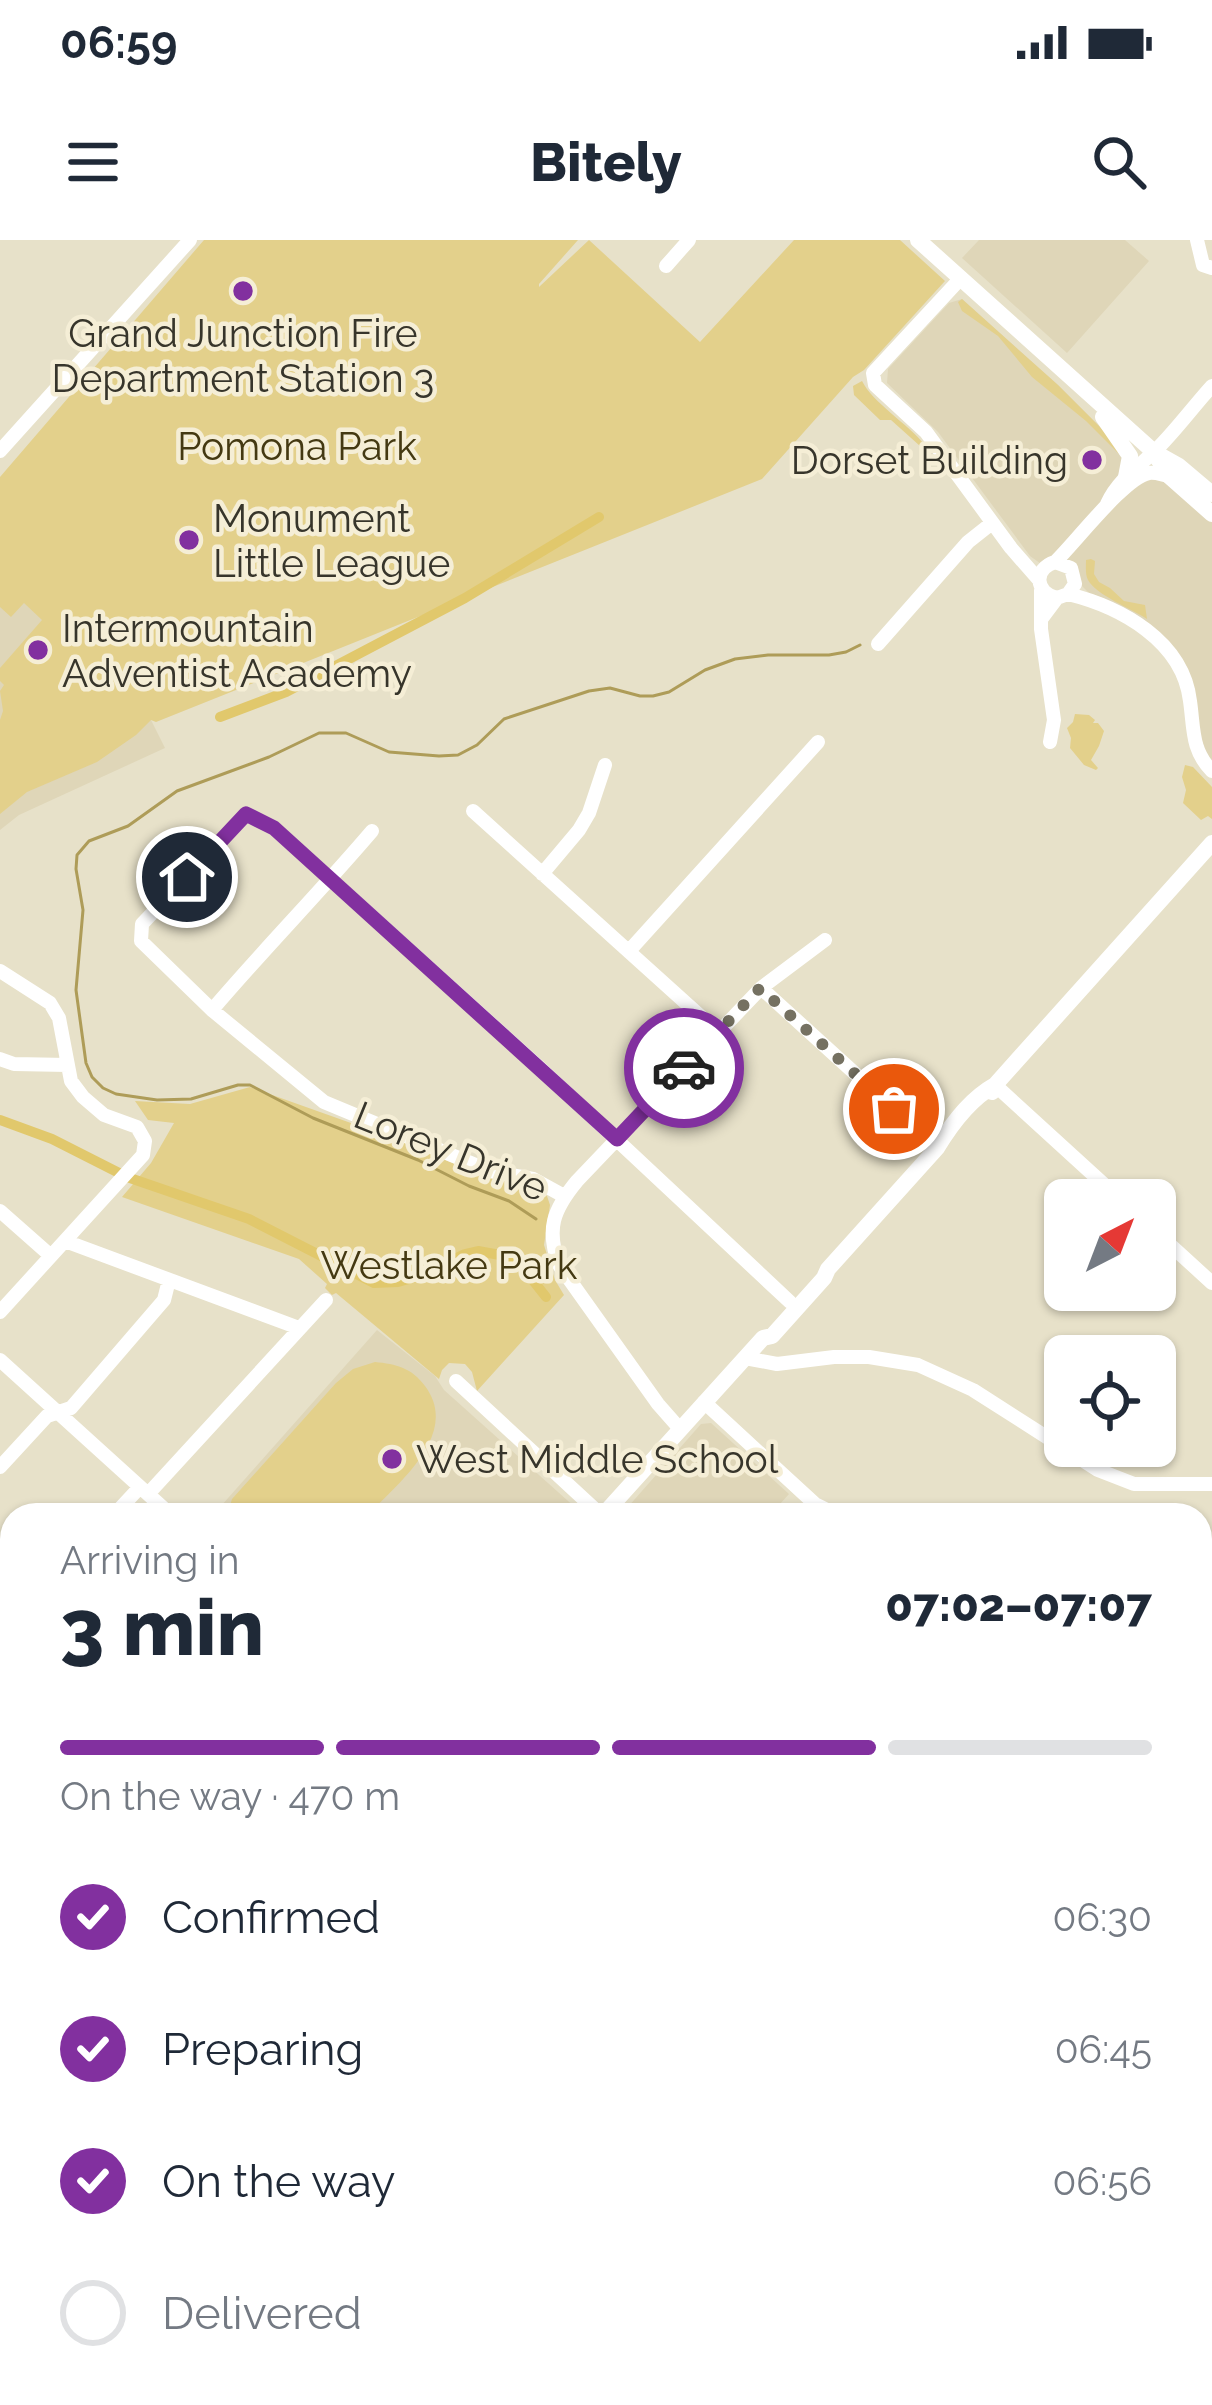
<!DOCTYPE html>
<html lang="en">
<head>
<meta charset="utf-8">
<style>
  :root { --surface:#fff; --page:#f6f6f7; --text:#1f2937; --muted:#747a83; --line:#e0e1e3; --accent:#82309f }
  body { margin:0; font-family:Raleway,sans-serif; background:var(--page); color:var(--text); height:100vh; display:flex; flex-direction:column; font-size:45px; white-space:nowrap }
  * { box-sizing:border-box; margin:0 }
  p { font-size:39px; color:var(--muted) }
  .icon { flex:none; width:66px; height:66px; fill:none; stroke:currentColor; stroke-width:2; stroke-linecap:round; stroke-linejoin:round }
  .map { position:relative; flex:1; overflow:hidden }
  .sheet { position:absolute; left:0px; top:1263px; width:1212px; height:903px; display:flex; flex-direction:column; background:var(--surface); border-radius:36px 36px 0 0; box-shadow:0 3px 9px #0004 }
  .sheet>* { flex:none }
  .needle { width:78px; rotate:42deg }
  .tools { position:absolute; left:1044px; top:939px; display:grid; gap:24px }
  .tools a { display:grid; place-items:center; width:132px; height:132px; border-radius:18px; background:var(--surface); box-shadow:0 3px 9px #0004; font-size:60px }
  .pin { position:absolute; display:grid; place-items:center; width:102px; height:102px; color:#fff; margin:-51px; border:6px solid #fff; border-radius:50%; box-shadow:0 3px 12px #0007 }
  .courier { position:absolute; display:grid; place-items:center; width:120px; height:120px; margin:-60px; border:9px solid #82309f; border-radius:50%; background:#fff; color:#222; box-shadow:0 3px 15px #0007 }
  .headline em { font-style:normal; font-weight:800 }
  .headline div { display:flex; flex-direction:column-reverse }
  .headline { display:flex; align-items:center; justify-content:space-between; height:204px; padding:0 60px }
  h1 { font-size:78px; font-weight:800; line-height:90px }
  .bar { display:grid; grid-template-columns:repeat(4,1fr); gap:18px 12px; align-content:center; height:144px; padding:0 60px }
  .bar i { height:15px; border-radius:9px; background:var(--line) }
  .bar .current { background:var(--accent) }
  .bar p { grid-column:span 4 }
  ol { padding:0 60px; list-style:none }
  li { display:flex; align-items:center; gap:36px; height:132px }
  li p { margin-inline-start:auto }
  li .icon { padding:12px; border-radius:50%; background:var(--accent); color:#fff; stroke-width:4 }
  li:last-child { color:var(--muted) }
  li i { width:66px; height:66px; border:6px solid var(--line); border-radius:50% }
  .status { display:flex; justify-content:space-between; align-items:center; height:84px; padding:0 60px; background:var(--surface); direction:ltr }
  .status svg { height:33px; fill:currentColor }
  header { display:flex; justify-content:space-between; align-items:center; height:156px; padding:0 60px; background:var(--surface); font-size:54px; font-weight:800 }
  .map>svg:first-child { display:block }
</style>
</head>
<body>
<div class="status"><b>06:59</b><svg viewBox="0 0 49 12"><path d="M0 12V9h3v3zM5 12V6h3v6zM10 12V3h3v9zM15 12V0h3v12zM26 1h20v11H26zM47 4h2v5h-2z"/></svg></div>
<header><svg class="icon" aria-label="menu" viewBox="0 0 24 24"><path d="M4 6h16M4 12h16M4 18h16"/></svg>Bitely<svg class="icon" aria-label="search" viewBox="0 0 24 24"><circle cx="10" cy="10" r="6"/><path d="M15 15l6 6"/></svg></header>
<div class="map">
<svg width="1212" height="2165" viewBox="0 0 1212 2165">
  <rect width="100%" height="100%" fill="#e7e1c9"/>
  <!-- built -->
  <path fill="#dfd6b8" d="M979 0H1125L1149 21 1067 113 962 18Z
    M962 59 1058 145 1125 212 1167 242 1212 282V531L1174 418 1098 362 1075 339 1074 333 1044 326 1030 316 938 192 887 143 888 129 949 63Z
    M0 340 151 480 165 508 19 575 0 590Z
    M377 1090 435 1136 444 1150 577 1269 578 1275H213Z
    M711 1183 789 1254 770 1275H626L627 1268 701 1184Z
    M1200 2037 1212 2047V2165H902L912 2154H1200Z"/>
  <!-- green -->
  <path fill="#e3d08b" d="M204 0H578L539 44V47L589 0 700 102 794 0H900L945 41 864 130 853 137 762 239 191 468 156 482 151 480 136 495 97 522 27 552 0 574V480L3 471 0 451 4 445 0 441V428L42 380 24 363 11 377 0 367V237Z
    M962 59 1058 145 1125 212 1119 214 1086 181 1032 137 998 96 962 71 958 62Z
    M862 141C873 163 907 183 925 205L920 206 891 180H880L854 155 853 146Z
    M1091 319 1095 321 1094 334 1099 342 1110 348 1124 361 1145 365 1147 379C1132 369 1096 355 1088 340 1085 334 1086 326 1086 320Z
    M1075 474 1089 475 1095 480 1093 483H1098L1104 491 1099 506 1091 520 1098 528 1096 530 1084 525 1070 508 1071 498 1067 488 1073 482Z
    M1185 525 1193 527 1212 547V579L1208 576 1201 580 1183 563 1186 550 1182 537Z
    M250 847 393 898 486 937 535 945 547 956 550 965 544 1005 555 1040 564 1055 477 1151 472 1132 465 1124 449 1123 442 1130 439 1139 336 1053 332 1055 325 1048 327 1044 299 1019 122 957 151 923 174 883 148 880 135 861 190 864Z
    M375 1122C396 1124 412 1128 425 1146 461 1194 398 1243 368 1275H227L232 1259 336 1143 353 1129Z
    M953 2154H1074L1064 2165H957Z"/>
  <g fill="none" stroke-linecap="round" stroke-linejoin="round">
    <!-- stream -->
    <path stroke="#ae9c58" stroke-width="3" d="M536 979 509 961 469 946 418 920 313 878 250 845H238L191 859 157 860 116 854 103 848 92 837 86 823 76 750 83 670 76 629 77 615 89 601 128 586 177 551 269 517 319 493H346L389 512 439 516 458 515 477 505 504 479 589 451 610 448 640 456H653L669 452 705 430 735 419 768 415H829L846 412 860 405"/>
    <!-- canal -->
    <path stroke="#e1c86c" stroke-width="10" d="M220 477 286 452 465 358 599 277
      M0 880 52 899 127 937 249 979 374 1043 398 1042 416 1037 465 1014 478 1011 500 1015 520 1024 546 1057"/>
    <!-- minor -->
    <path stroke="#fff" stroke-width="14" d="M1197 0 1203 25 1212 28
      M666 26 689 0
      M961 38 873 133 875 145 926 192 1011 308 1039 340
      M0 211 190 0
      M1107 264C1117 242 1135 229 1153 213 1174 193 1192 168 1212 146
      M1055 322C1075 303 1125 237 1149 233 1156 232 1162 235 1169 236
      M1041 350V389L1054 480 1050 502
      M1068 354C1121 367 1183 401 1190 461 1194 488 1191 510 1212 531
      M1042 378 1057 358 1068 354 1075 344 1071 328 1055 322C1033 329 1035 353 1057 358
      M878 404 968 302 992 283
      M473 571 718 792
      M542 634 579 590 589 573 605 525
      M629 711 818 502
      M0 731 50 763 59 778 71 841 83 857 104 875 137 887 145 901 143 915 0 1072
      M761 748 937 908
      M212 770C264 709 320 652 372 591
      M0 819 14 824 68 825
      M995 845 1121 960
      M564 956 533 939 490 931 324 862 212 770 141 701 142 684 246 574 274 588 540 828 790 1062
      M0 971 51 1016
      M1155 991 1212 1043
      M65 1001 299 1088
      M745 1118 777 1124 834 1117H869L918 1125 973 1150 1098 1230 1134 1244H1212
      M0 1120 171 1275
      M456 1141 601 1275
      M704 1162 815 1264 837 1275
      M680 1189 658 1164 559 1025C546 989 553 970 577 941L761 748 825 700
      M0 1227 47 1176 71 1168 164 1060 169 1040
      M148 1254 326 1060
      M114 1275 140 1247
      M852 1275 871 1271 882 1275
      M1200 1346 1212 1341
      M0 1396 7 1389
      M1200 1398 1212 1407
      M1200 1465 1212 1452
      M0 1525 12 1536
      M1200 1590 1212 1577
      M0 1718 12 1730
      M1200 1807 1212 1794
      M1200 1815 1212 1826
      M0 1902 12 1912
      M0 1999 12 2001
      M1200 2018 1212 2029
      M451 2154 461 2165
      M33 2165 43 2154
      M319 2165 329 2154
      M885 2165 894 2154"/>
    <!-- major -->
    <path stroke="#fff" stroke-width="16" d="M918 0 1154 212 1179 226 1212 254
      M1103 177 1130 216 1126 237
      M1154 213 1169 236 1212 274
      M992 852 995 845 1212 603
      M603 1275 763 1098 772 1096 824 1038 828 1029 937 908C952 883 970 859 995 845
      M0 1952 12 1938"/>
  </g>
  <g fill="none" stroke-linecap="round" stroke-linejoin="round">
    <!-- done -->
    <path stroke="#757162" stroke-width="12" stroke-dasharray="0 21.6" d="M684 828 760 748 894 869"/>
    <!-- route -->
    <path stroke="#82309f" stroke-width="15" d="M187 637 246 574 274 588 617 899 684 828"/>
  </g>
  <!-- markers -->
  <g fill="#82309f" stroke="#f5eed6" stroke-width="4.5">
    <circle cx="243" cy="51" r="12"/>
    <circle cx="1092" cy="220" r="12"/>
    <circle cx="189" cy="300" r="12"/>
    <circle cx="38" cy="410" r="12"/>
    <circle cx="392" cy="1219" r="12"/>
  </g>
  <g text-anchor="middle" dominant-baseline="central" stroke-width="9" stroke-linejoin="round" paint-order="stroke">
    <!-- poi labels -->
    <g font-size="39" fill="#37352b" stroke="#f5eed6" text-anchor="start">
      <text x="243" y="93" text-anchor="middle">Grand Junction Fire<tspan x="243" dy="45">Department Station 3</tspan></text>
      <text x="1068" y="220" text-anchor="end">Dorset Building</text>
      <text x="213" y="278">Monument<tspan x="213" dy="45">Little League</tspan></text>
      <text x="62" y="388">Intermountain<tspan x="62" dy="45">Adventist Academy</tspan></text>
      <text x="416" y="1219">West Middle School</text>
    </g>
    <!-- park labels -->
    <g font-size="39" fill="#443912" stroke="#f5eed6">
      <text x="297" y="206">Pomona Park</text>
      <text x="449" y="1025">Westlake Park</text>
    </g>
    <!-- street labels -->
    <g font-size="39" fill="#37352b" stroke="#f5eed6">
      <text transform="translate(451 911) rotate(22)">Lorey Drive</text>
    </g>
  </g>
</svg>
<div class="tools">
<a><svg class="needle" viewBox="-14 -14 28 28"><path d="M0-13l5 13h-10z" fill="#e53935"/><path d="M0 13l5-13h-10z" fill="#747a83"/></svg></a>
<a><svg class="icon" aria-label="locate" viewBox="0 0 24 24"><circle cx="12" cy="12" r="6"/><path d="M12 2v4M12 18v4M2 12h4M18 12h4"/></svg></a>
</div>
<div class="pin" style="left:894px;top:869px;background:#ea580c"><svg class="icon" aria-label="bag" viewBox="0 0 24 24"><path d="M5 8h14l-1 12H6zM9 8a3 3 0 0 1 6 0"/></svg></div>
<div class="pin" style="left:187px;top:637px;background:#1f2937"><svg class="icon" aria-label="home" viewBox="0 0 24 24"><path d="M3 11l9-7 9 7M6 9v11h12V9"/></svg></div>
<div class="courier" style="left:684px;top:828px"><svg class="icon" aria-label="car" viewBox="0 0 24 24"><path d="M5 17H2v-5l4-1 3-4h7l3 4 3 1v5h-3M9 17h6M6 11h13"/><circle cx="7" cy="17" r="2"/><circle cx="17" cy="17" r="2"/></svg></div>
<section class="sheet">
<div class="headline"><div><h1>3 min</h1><p>Arriving in</p></div><em>07:02–07:07</em></div>
<div class="bar"><i class="current"></i><i class="current"></i><i class="current"></i><i></i><p>On the way · 470 m</p></div>
<ol>
<li><svg class="icon" aria-label="check" viewBox="0 0 24 24"><path d="M5 12l5 5 9-10"/></svg>Confirmed<p>06:30</p></li>
<li><svg class="icon" aria-label="check" viewBox="0 0 24 24"><path d="M5 12l5 5 9-10"/></svg>Preparing<p>06:45</p></li>
<li><svg class="icon" aria-label="check" viewBox="0 0 24 24"><path d="M5 12l5 5 9-10"/></svg>On the way<p>06:56</p></li>
<li><i></i>Delivered</li>
</ol>
</section>
</div>
</body>
</html>
